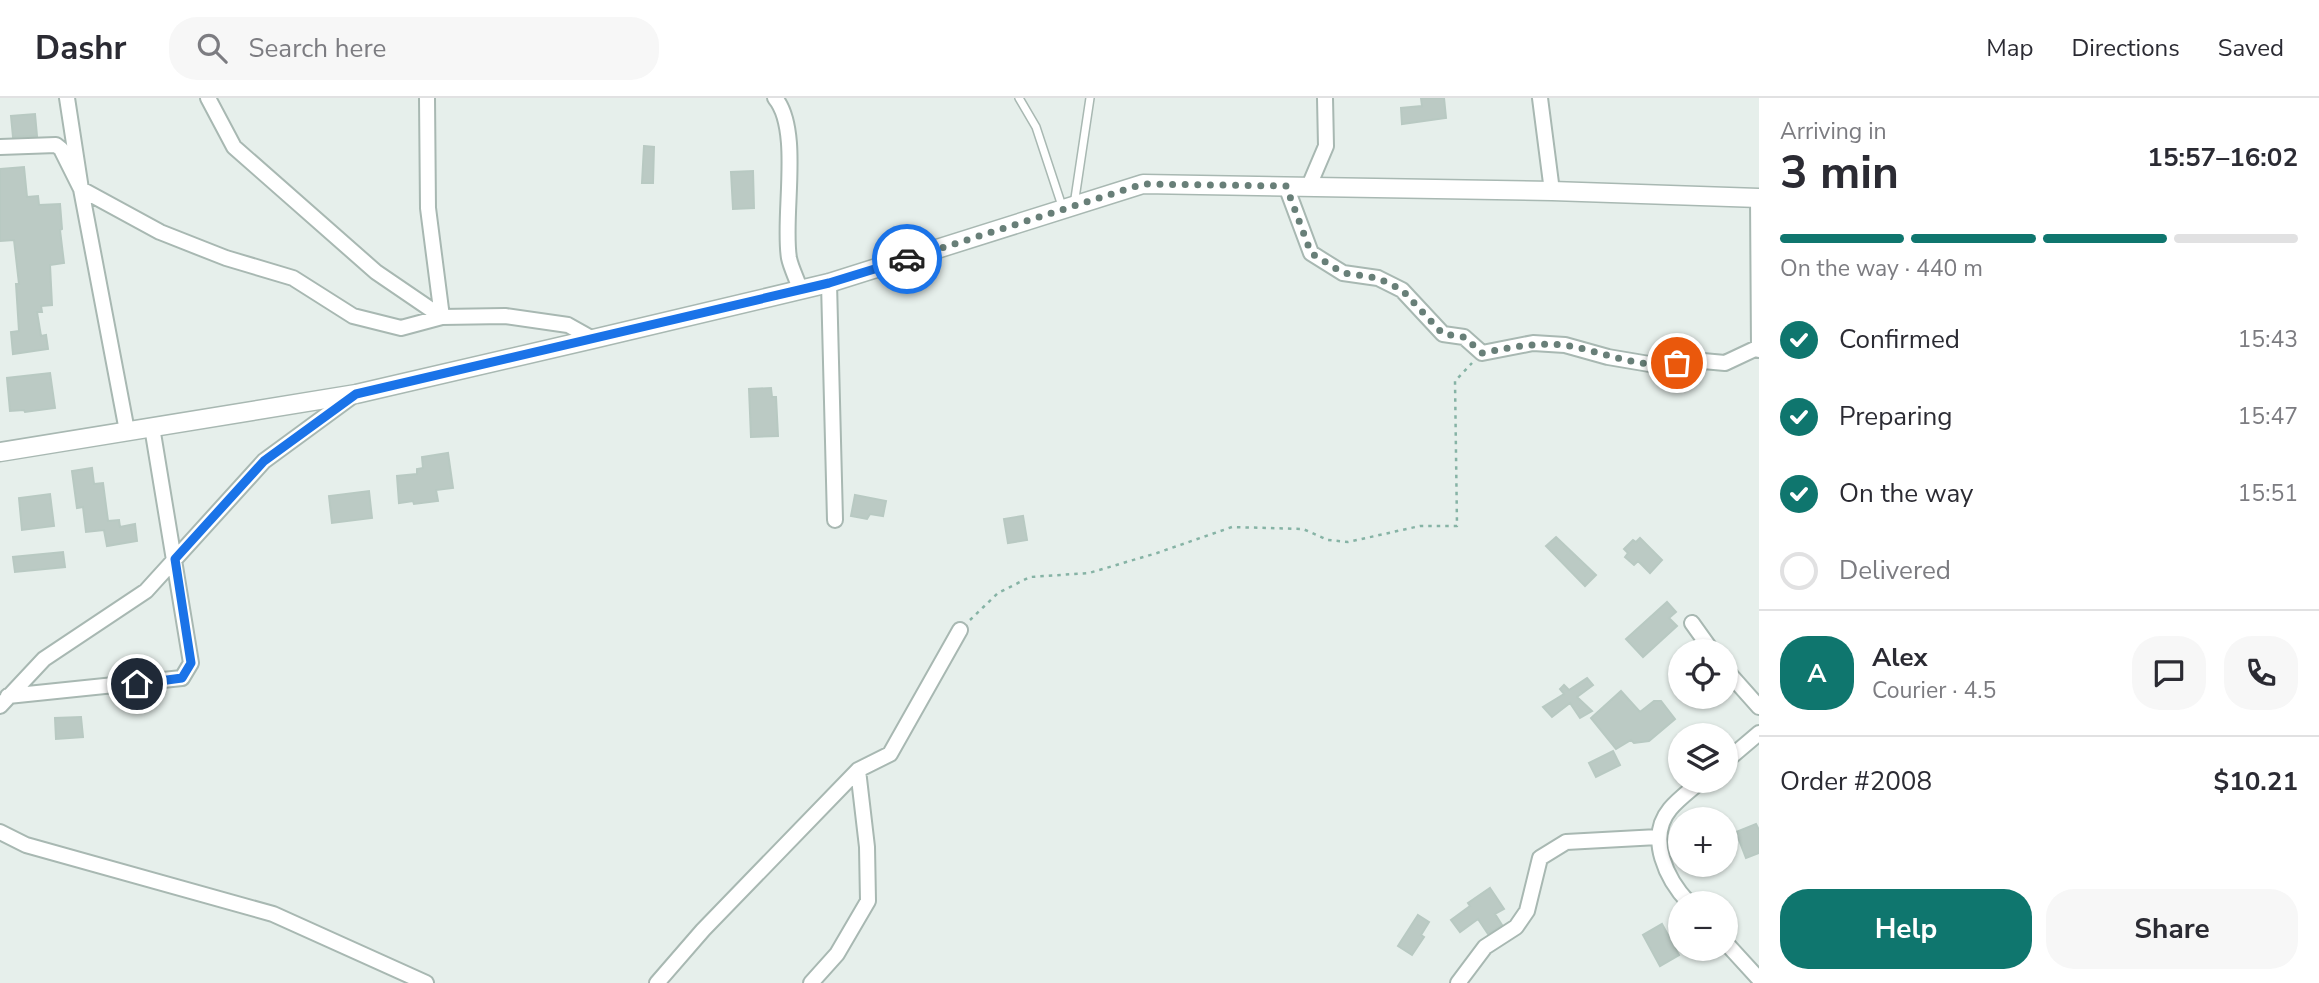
<!DOCTYPE html>
<html lang="en">
<head>
<meta charset="utf-8">
<style>
  :root { --surface:#fff; --page:#f7f7f7; --text:#2b2b33; --muted:#7c7c81; --line:#e1e1e2; --accent:#0f766e }
  body { margin:0; font-family:"Nunito Sans",sans-serif; background:var(--page); color:var(--text); height:100vh; display:flex; flex-direction:column; font-size:26px; white-space:nowrap }
  * { box-sizing:border-box; margin:0 }
  p { font-size:23px; color:var(--muted) }
  .icon { flex:none; width:38px; height:38px; fill:none; stroke:currentColor; stroke-width:2; stroke-linecap:round; stroke-linejoin:round }
  .map { position:relative; flex:1; overflow:hidden }
  .sheet { display:flex; flex-direction:column; background:var(--surface); width:560px }
  .sheet>* { flex:none }
  .buttons { position:absolute; left:1668px; top:541px; display:grid; gap:14px }
  .buttons a { display:grid; place-items:center; width:70px; height:70px; border-radius:50%; background:var(--surface); box-shadow:0 2px 5px #0004; font-size:35px }
  .pin { position:absolute; display:grid; place-items:center; width:60px; height:60px; color:#fff; margin:-30px; border:4px solid #fff; border-radius:50%; box-shadow:0 2px 7px #0007 }
  .courier { position:absolute; display:grid; place-items:center; width:70px; height:70px; margin:-35px; border:5px solid #1a73e8; border-radius:50%; background:#fff; color:#222; box-shadow:0 2px 9px #0007 }
  .head em { font-style:normal; font-weight:700 }
  .head div { display:flex; flex-direction:column-reverse }
  .head { display:flex; align-items:center; justify-content:space-between; height:119px; padding:0 21px }
  h1 { font-size:46px; font-weight:700; line-height:52px }
  .bar { display:grid; grid-template-columns:repeat(4,1fr); gap:10px 7px; align-content:center; height:84px; padding:0 21px }
  .bar i { height:9px; border-radius:5px; background:var(--line) }
  .bar .current { background:var(--accent) }
  .bar p { grid-column:span 4 }
  .line { display:flex; align-items:center; gap:18px; padding:0 21px; border-top:2px solid var(--line) }
  .line div { flex:1 }
  .round { display:grid; place-items:center; flex:none; width:74px; height:74px; border-radius:28px; background:var(--page) }
  ol { padding:0 21px; list-style:none }
  li { display:flex; align-items:center; gap:21px; height:77px }
  li p { margin-inline-start:auto }
  li .icon { padding:7px; border-radius:50%; background:var(--accent); color:#fff; stroke-width:4 }
  li:last-child { color:var(--muted) }
  li i { width:38px; height:38px; border:4px solid var(--line); border-radius:50% }
  .primary-button { display:flex; gap:14px; margin-top:auto; padding:14px 21px }
  .primary-button a { flex:1; height:80px; border-radius:28px; background:var(--accent); color:#fff; font-size:28px; font-weight:700; line-height:80px; text-align:center }
  .primary-button a+a { background:var(--page); color:var(--text) }
  header { display:flex; align-items:center; gap:42px; box-sizing:border-box; height:98px; padding:0 35px; background:var(--surface); border-bottom:2px solid var(--line) }
  header strong { font-size:33px }
  nav { display:flex; gap:38px; margin-inline-start:auto; font-size:24px }
  .search { width:490px; height:63px; background:var(--page); display:flex; align-items:center; gap:18px; box-sizing:border-box; padding:0 24px; border-radius:28px; color:var(--muted); font-size:26px }
  main { display:flex; flex:1; min-height:0 }
  .map>svg:first-child { display:block }
</style>
</head>
<body>
<header>
<strong>Dashr</strong>
<div class="search"><svg class="icon" aria-label="search" viewBox="0 0 24 24"><circle cx="10" cy="10" r="6"/><path d="M15 15l6 6"/></svg>Search here</div>
<nav><a>Map</a><a>Directions</a><a>Saved</a></nav>
</header>
<main>
<div class="map">
<svg width="1759" height="885" viewBox="0 0 1759 885">
  <rect width="100%" height="100%" fill="#e6efeb"/>
  <!-- building -->
  <path fill="#bbcac4" stroke="#b8c9c2" stroke-width="2" d="M1421 0H1444L1446 20 1402 26 1401 10 1422 8Z
    M35 16 37 38 13 39 11 18Z
    M644 48 654 49 653 85H642Z
    M24 69 27 99 38 98 39 107 60 106 62 131 60 132 64 165 50 167 52 207 41 208 42 214H37L41 238 46 237 48 251 13 256 11 234 19 233 16 186H19L14 142 0 143V71Z
    M753 73 754 110 733 111 731 74Z
    M50 275 55 310 25 314 24 312 10 313 7 280Z
    M771 290 772 299H776L778 338 751 339 749 291Z
    M448 355 453 390 436 392 438 403 414 406 413 403 399 405 397 378 417 376V371L423 370 422 359Z
    M92 370 94 386 103 385 108 423 119 422 120 429 135 426 137 443 107 448 104 432 86 434 83 409 77 410 72 373Z
    M369 393 372 420 332 425 329 398Z
    M50 396 54 428 22 432 19 400Z
    M855 397 886 403 883 418 870 416 867 421 851 418Z
    M1023 418 1027 442 1008 445 1004 421Z
    M1556 439 1596 477 1585 488 1546 448Z
    M1640 440 1662 462 1650 475 1638 463 1634 467 1625 459 1628 455 1624 451 1633 442 1636 444Z
    M63 454 65 469 15 474 13 459Z
    M1667 504 1676 514 1669 520 1677 528 1643 559 1626 541Z
    M1587 580 1593 587 1577 599 1592 613 1580 620 1570 605 1552 619 1543 609 1564 596 1560 591 1564 587 1569 592Z
    M1621 593 1640 614 1654 603H1661L1675 621 1649 643 1634 645 1631 642 1616 651 1591 620Z
    M81 619 83 639 56 641 55 620Z
    M1613 653 1620 667 1596 679 1589 665Z
    M1756 726 1759 732V755L1746 760 1736 734Z
    M1490 790 1504 811 1495 816 1502 827 1488 836 1478 821 1460 834 1451 822 1470 808 1468 805Z
    M1418 817 1429 824 1421 837 1424 839 1412 857 1398 848Z
    M1662 826 1679 857 1660 868 1643 837Z"/>
  <g fill="none" stroke-linecap="round" stroke-linejoin="round">
    <defs>
      <path id="service" d="M1019 0 1036 29 1063 111
        M1074 107 1090 0"/>
      <path id="minor" d="M67 0 81 91 127 333
        M208 0 234 49 376 174 442 219 505 218 568 227 593 241
        M775 0C802 32 782 119 789 160 791 170 797 181 800 191
        M1540 0 1552 93
        M0 49 56 47 61 51 81 91 160 134 226 160 293 180 353 218 401 230 442 219 428 110 427 0
        M1286 88 1311 155 1343 175 1378 180 1402 192 1443 236 1464 239 1482 255 1533 245 1565 247 1608 259 1661 268 1692 262 1725 265 1759 249
        M1309 88 1326 48 1325 0
        M1758 100 1759 252
        M829 185 835 422
        M1692 525 1712 553
        M1726 572 1759 609
        M8 598 182 580 191 565 152 329
        M0 608 44 561 146 493 264 363 354 297
        M1726 663 1759 635
        M0 734 26 747 273 816 426 885
        M1689 805C1667 782 1646 740 1670 711 1678 701 1692 691 1702 682
        M1726 845 1759 881
        M657 885 703 832 858 672 890 656 960 532
        M811 885 837 856 868 803 867 749 858 672
        M1458 885 1485 849 1516 829 1527 813 1540 760 1566 744 1658 739"/>
      <path id="tertiary" d="M0 354 356 296 593 241 829 185 1143 86 1552 93 1759 100"/>
    </defs>
    <!-- service casing -->
    <use href="#service" stroke="#a8b8b2" stroke-width="10"/>
    <!-- minor casing -->
    <use href="#minor" stroke="#a8b8b2" stroke-width="18"/>
    <!-- tertiary casing -->
    <use href="#tertiary" stroke="#a8b8b2" stroke-width="21"/>
    <!-- path -->
    <path stroke="#86b3a5" stroke-width="2.5" stroke-dasharray="3.5 5" stroke-linecap="butt" d="M970 522 998 495 1030 479 1089 475 1157 455 1232 429 1303 431 1328 442 1348 444 1420 428H1457L1455 283 1472 265"/>
    <!-- service -->
    <use href="#service" stroke="#fff" stroke-width="7"/>
    <!-- minor -->
    <use href="#minor" stroke="#fff" stroke-width="14"/>
    <!-- tertiary -->
    <use href="#tertiary" stroke="#fff" stroke-width="18"/>
  </g>
  <g fill="none" stroke-linecap="round" stroke-linejoin="round">
    <!-- done -->
    <path stroke="#687f78" stroke-width="7" stroke-dasharray="0 12.6" d="M907 161 1143 86 1286 88 1311 155 1343 175 1378 180 1402 192 1443 236 1464 239 1482 255C1509 250 1535 244 1563 247 1601 252 1638 272 1677 265"/>
    <!-- route -->
    <path stroke="#1a73e8" stroke-width="9" d="M137 586 182 580 191 565 175 461 264 363 356 296 829 185 907 161"/>
  </g>
</svg>
<div class="buttons">
<a><svg class="icon" aria-label="locate" viewBox="0 0 24 24"><circle cx="12" cy="12" r="6"/><path d="M12 2v4M12 18v4M2 12h4M18 12h4"/></svg></a>
<a><svg class="icon" aria-label="layers" viewBox="0 0 24 24"><path d="M12 4l9 5-9 5-9-5zM3 14l9 5 9-5"/></svg></a>
<a>+</a>
<a>−</a>
</div>
<div class="pin" style="left:1677px;top:265px;background:#ea580c"><svg class="icon" aria-label="bag" viewBox="0 0 24 24"><path d="M5 8h14l-1 12H6zM9 8a3 3 0 0 1 6 0"/></svg></div>
<div class="pin" style="left:137px;top:586px;background:#1f2937"><svg class="icon" aria-label="home" viewBox="0 0 24 24"><path d="M3 11l9-7 9 7M6 9v11h12V9"/></svg></div>
<div class="courier" style="left:907px;top:161px"><svg class="icon" aria-label="car" viewBox="0 0 24 24"><path d="M5 17H2v-5l4-1 3-4h7l3 4 3 1v5h-3M9 17h6M6 11h13"/><circle cx="7" cy="17" r="2"/><circle cx="17" cy="17" r="2"/></svg></div>
</div>
<section class="sheet">
<div class="head"><div><h1>3 min</h1><p>Arriving in</p></div><em>15:57–16:02</em></div>
<div class="bar"><i class="current"></i><i class="current"></i><i class="current"></i><i></i><p>On the way · 440 m</p></div>
<ol>
<li><svg class="icon" aria-label="check" viewBox="0 0 24 24"><path d="M5 12l5 5 9-10"/></svg>Confirmed<p>15:43</p></li>
<li><svg class="icon" aria-label="check" viewBox="0 0 24 24"><path d="M5 12l5 5 9-10"/></svg>Preparing<p>15:47</p></li>
<li><svg class="icon" aria-label="check" viewBox="0 0 24 24"><path d="M5 12l5 5 9-10"/></svg>On the way<p>15:51</p></li>
<li><i></i>Delivered</li>
</ol>
<div class="line" style="height:126px"><b class="round" style="background:var(--accent);color:#fff">A</b><div><b>Alex</b><p>Courier · 4.5</p></div><a class="round"><svg class="icon" aria-label="chat" viewBox="0 0 24 24"><path d="M4 5h16v11H9l-5 4z"/></svg></a><a class="round"><svg class="icon" aria-label="phone" viewBox="0 0 24 24"><path d="M5 4h4l2 5-3 2q2 4 5 5l2-3 5 2v4C11 20 4 13 5 4z"/></svg></a></div>
<div class="line" style="height:91px"><div>Order #2008</div><b>$10.21</b></div>
<div class="primary-button"><a>Help</a><a>Share</a></div>
</section>
</main>
</body>
</html>
